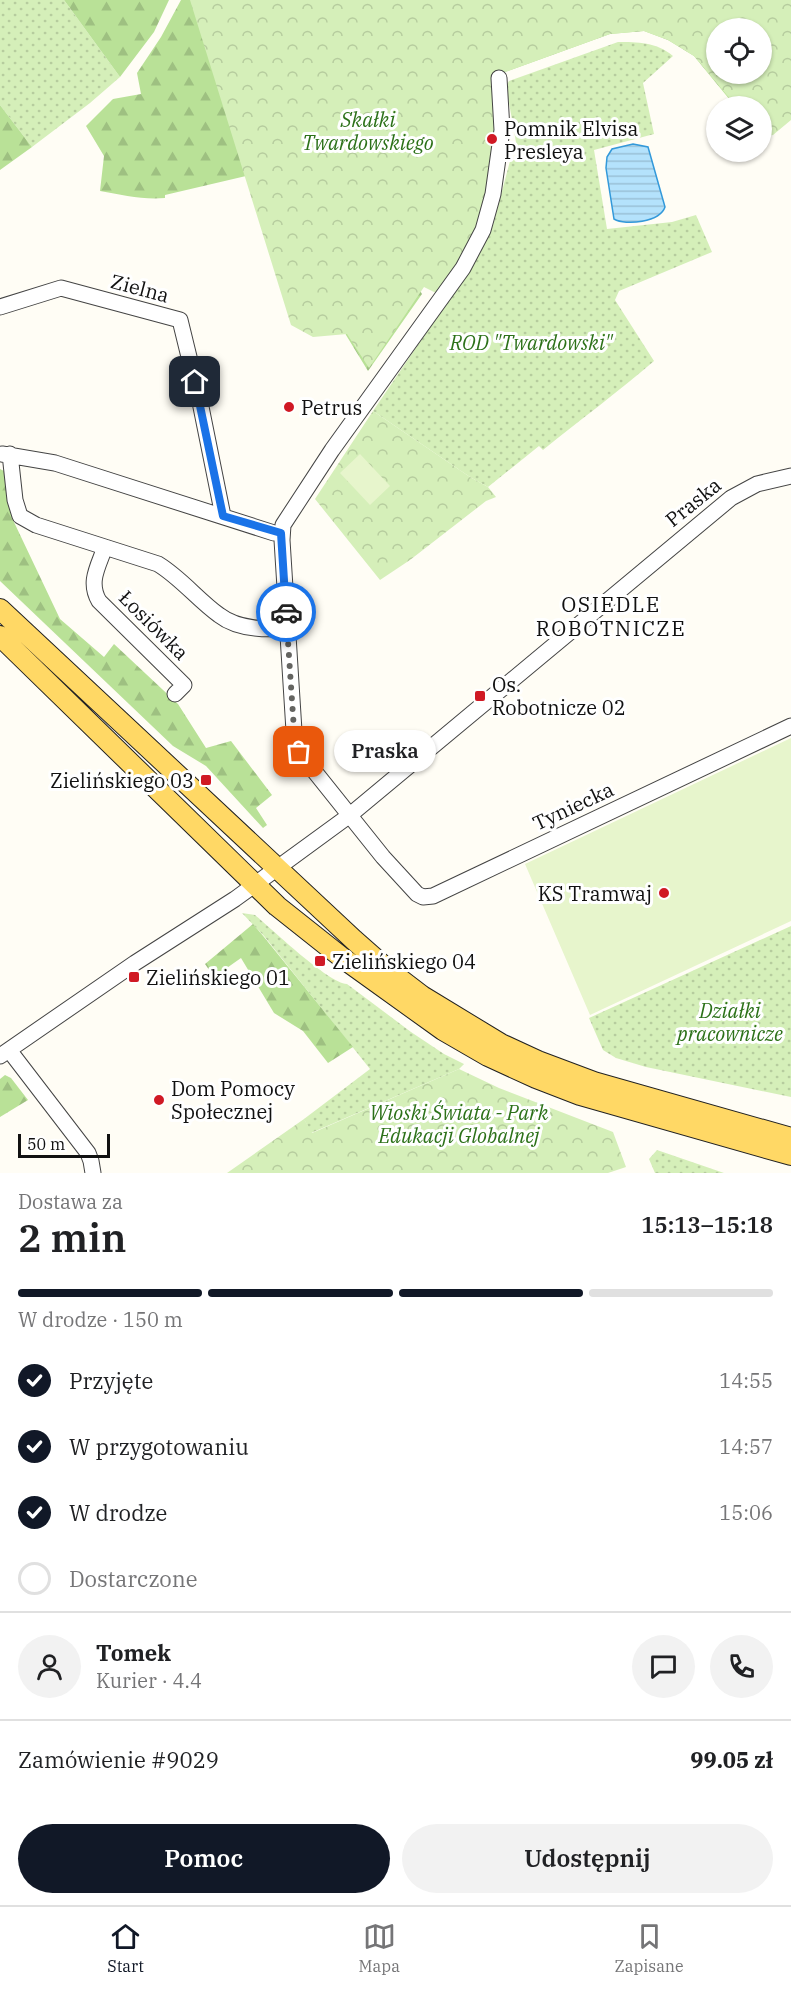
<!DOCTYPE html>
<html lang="pl">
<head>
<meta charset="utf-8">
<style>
  :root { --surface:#fff; --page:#f2f2f2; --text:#202124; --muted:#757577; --line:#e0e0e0; --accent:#111827 }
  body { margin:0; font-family:"IBM Plex Serif",serif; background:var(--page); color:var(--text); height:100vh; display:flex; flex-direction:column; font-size:22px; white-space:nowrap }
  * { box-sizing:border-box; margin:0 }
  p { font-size:20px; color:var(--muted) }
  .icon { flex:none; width:33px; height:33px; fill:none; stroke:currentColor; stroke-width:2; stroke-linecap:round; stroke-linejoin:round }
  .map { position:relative; height:1173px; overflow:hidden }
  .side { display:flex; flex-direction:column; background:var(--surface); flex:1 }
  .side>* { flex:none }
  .buttons { position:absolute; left:706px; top:18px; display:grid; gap:12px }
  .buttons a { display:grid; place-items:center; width:66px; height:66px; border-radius:50%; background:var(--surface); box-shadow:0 2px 4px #0004; font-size:30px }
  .scale { position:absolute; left:18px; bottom:15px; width:92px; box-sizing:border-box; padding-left:6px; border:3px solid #111; border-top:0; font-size:16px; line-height:21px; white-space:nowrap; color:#111; -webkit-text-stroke:4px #fff; paint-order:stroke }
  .pin { position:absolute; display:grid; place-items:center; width:51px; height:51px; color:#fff; margin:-26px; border-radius:12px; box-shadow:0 3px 9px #0006 }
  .courier { position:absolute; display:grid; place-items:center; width:60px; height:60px; margin:-30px; border:4px solid #1a73e8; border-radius:50%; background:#fff; color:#222; box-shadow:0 2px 8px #0007 }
  .bubble { position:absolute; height:42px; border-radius:21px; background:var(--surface); box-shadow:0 2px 4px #0004; font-size:20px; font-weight:600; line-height:42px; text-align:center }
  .head em { font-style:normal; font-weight:600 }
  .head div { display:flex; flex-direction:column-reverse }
  .head { display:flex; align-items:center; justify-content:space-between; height:102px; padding:0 18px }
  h1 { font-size:39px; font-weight:600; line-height:45px }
  .bar { display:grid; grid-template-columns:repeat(4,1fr); gap:9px 6px; align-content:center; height:72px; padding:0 18px }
  .bar i { height:8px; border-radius:4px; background:var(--line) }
  .bar .active { background:var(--accent) }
  .bar p { grid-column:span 4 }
  .line { display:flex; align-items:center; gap:15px; padding:0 18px; border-top:2px solid var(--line) }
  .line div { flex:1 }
  .round { display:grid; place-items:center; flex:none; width:63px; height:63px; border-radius:32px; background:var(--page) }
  ol { padding:0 18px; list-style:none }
  li { display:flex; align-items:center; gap:18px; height:66px }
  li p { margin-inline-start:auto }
  li .icon { padding:6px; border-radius:50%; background:var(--accent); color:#fff; stroke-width:4 }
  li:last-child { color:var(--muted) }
  li i { width:33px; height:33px; border:3px solid var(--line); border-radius:50% }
  .cta { display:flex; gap:12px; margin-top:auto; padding:12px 18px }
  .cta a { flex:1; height:69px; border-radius:36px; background:var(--accent); color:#fff; font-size:24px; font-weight:600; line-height:69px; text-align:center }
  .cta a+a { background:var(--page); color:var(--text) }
  .tabs { display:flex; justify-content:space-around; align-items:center; height:84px; border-top:2px solid var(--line); background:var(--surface); font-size:16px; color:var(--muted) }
  .tabs a { display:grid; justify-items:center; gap:3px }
  .tabs .active { color:var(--accent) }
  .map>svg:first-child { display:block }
</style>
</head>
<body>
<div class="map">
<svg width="791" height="1173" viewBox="0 0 791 1173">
  <defs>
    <pattern id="grass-dots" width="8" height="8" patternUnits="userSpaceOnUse" patternTransform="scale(1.5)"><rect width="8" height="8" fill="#d5efb9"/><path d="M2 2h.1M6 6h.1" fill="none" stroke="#b6cc9e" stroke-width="1.8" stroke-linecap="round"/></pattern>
    <pattern id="forest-firs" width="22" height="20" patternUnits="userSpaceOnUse" patternTransform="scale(1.5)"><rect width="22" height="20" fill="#b9e197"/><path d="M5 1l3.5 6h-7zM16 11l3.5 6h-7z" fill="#9ec081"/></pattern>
    <pattern id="park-crowns" width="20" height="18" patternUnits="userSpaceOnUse" patternTransform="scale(1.5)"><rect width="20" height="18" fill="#d5efb9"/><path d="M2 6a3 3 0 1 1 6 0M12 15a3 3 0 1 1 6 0" fill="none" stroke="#b6cc9e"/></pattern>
    <pattern id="water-rules" width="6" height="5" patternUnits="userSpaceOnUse" patternTransform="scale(1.5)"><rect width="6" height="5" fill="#b4e2fc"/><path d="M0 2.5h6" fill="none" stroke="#9ac1d7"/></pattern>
  </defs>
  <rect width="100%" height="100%" fill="#fffdf5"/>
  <!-- grass -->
  <path fill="url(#grass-dots)" d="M0 0H64L120 77 90 103 32 147 0 105Z
    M618 42C637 42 657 42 673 56L643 83 654 134 594 150 607 229 672 222 696 215 712 252 619 291 615 300 654 361C618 392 580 420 543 450L539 446 488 487 470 477 373 411 445 305 493 225 510 161 519 159 506 86 509 81Z
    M242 913 255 915C272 929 328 983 347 984L411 1032 444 1054 464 1064 459 1069 311 1133 304 1119 370 1069 264 936Z
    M791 926V1097L646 1067 616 1058 603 1050 589 1018Z
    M657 1150 724 1173H655L649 1159Z"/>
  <!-- forest -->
  <path fill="url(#forest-firs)" fill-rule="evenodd" d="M64 0H169L154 32 120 77Z
    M181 0H791L759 90 730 100 694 56 668 40 644 31 610 34 497 75 412 278 422 294 368 371 346 335 310 235 264 233 246 176 165 195V198C143 200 122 195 100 191L104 156 86 126 113 99 141 94 137 73 161 37ZM717 28H762V74H717Z
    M0 105 32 147 0 170Z
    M0 469 4 471 13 520 60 619 104 657 114 644 178 704 206 748 231 741 272 795 256 808 267 825 263 828 206 766 173 746 0 581Z
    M253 924 264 937 353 1047 328 1063 303 1031 274 1013 241 958 214 977 205 964Z
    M5 1075 11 1078 28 1100 0 1117V1079Z"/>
  <!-- park -->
  <path fill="url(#park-crowns)" fill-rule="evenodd" d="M190 0H791V120L773 135 764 137 762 135V106H736L694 56 668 40 644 31 610 34 497 75 500 116 489 194 466 255 436 293 424 287 369 368 347 334 313 337 291 325ZM717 28H762V74H717Z
    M373 411 470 477 488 487 496 497 486 501 410 560 380 580 315 499Z
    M459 1069 499 1088 613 1132 626 1167 608 1173H227L304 1119 312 1133Z"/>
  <!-- pitch -->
  <path fill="#e7f5cc" d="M360 454 390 486 370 505 340 473Z
    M791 738V921L590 1015 525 864Z"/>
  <!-- water -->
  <path fill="url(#water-rules)" stroke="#3399da" stroke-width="1.5" d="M633 144 648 147 665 207C660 222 626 226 614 219L606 168 607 157 612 149Z"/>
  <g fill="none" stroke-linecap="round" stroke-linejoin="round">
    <defs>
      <path id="minor" d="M499 78 502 130 493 194 483 230 463 268 332 450 283 525 282 540 294 731 299 752 383 857 417 894 423 897 433 896 791 726
        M0 307 61 288 180 320 200 402 223 516
        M2 454 55 463 274 533H281
        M10 454 15 500 20 516 36 525 158 564C181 578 198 600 219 615 237 629 266 630 287 628
        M105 547C98 567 88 582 99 601L184 685 175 694
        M9 1050 88 1153 91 1161 93 1173
        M0 1056 135 963 235 899 350 815 731 498 757 484 791 476"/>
      <path id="major" d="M0 609 354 940 388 970 422 996 501 1044 538 1061 594 1082 791 1138
        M0 636 277 906 340 956 443 1030 488 1056 536 1078 580 1095 791 1155"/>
    </defs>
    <!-- minor casing -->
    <use href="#minor" stroke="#444" stroke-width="17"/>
    <!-- major casing -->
    <use href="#major" stroke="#222" stroke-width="22"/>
    <!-- minor -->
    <use href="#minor" stroke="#fff" stroke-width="15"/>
    <!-- major -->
    <use href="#major" stroke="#ffd865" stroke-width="20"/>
  </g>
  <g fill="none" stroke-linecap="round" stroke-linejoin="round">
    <!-- done -->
    <path stroke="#646461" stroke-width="6" stroke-dasharray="0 10.8" d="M286 612 294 730 299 752"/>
    <!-- route -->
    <path stroke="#1a73e8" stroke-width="8" d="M195 382 223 516 281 533 286 612"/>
  </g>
  <!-- markers -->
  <g fill="#d01924" stroke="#fff" stroke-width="2">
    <circle cx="492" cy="139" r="6"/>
    <circle cx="289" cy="407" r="6"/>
    <rect x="474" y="690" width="12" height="12" rx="3"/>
    <rect x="200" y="774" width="12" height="12" rx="3"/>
    <circle cx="664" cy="893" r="6"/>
    <rect x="314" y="955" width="12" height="12" rx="3"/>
    <rect x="128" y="971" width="12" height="12" rx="3"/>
    <circle cx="159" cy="1100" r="6"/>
  </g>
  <g text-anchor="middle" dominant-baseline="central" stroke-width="6" stroke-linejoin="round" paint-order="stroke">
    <!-- park labels -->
    <g font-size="20" font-style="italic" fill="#2c7119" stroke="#fff">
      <text x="368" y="119">Skałki<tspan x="368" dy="23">Twardowskiego</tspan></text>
      <text x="531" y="342">ROD "Twardowski"</text>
      <text x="730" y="1010">Działki<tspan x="730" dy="23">pracownicze</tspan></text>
      <text x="459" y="1112">Wioski Świata - Park<tspan x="459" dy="23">Edukacji Globalnej</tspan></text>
    </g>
    <!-- poi labels -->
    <g font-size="20" fill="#111" stroke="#fff" text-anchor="start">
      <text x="504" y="128">Pomnik Elvisa<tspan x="504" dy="23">Presleya</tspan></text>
      <text x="301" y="407">Petrus</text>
      <text x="492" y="684">Os.<tspan x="492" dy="23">Robotnicze 02</tspan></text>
      <text x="194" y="780" text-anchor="end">Zielińskiego 03</text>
      <text x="652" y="893" text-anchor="end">KS Tramwaj</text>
      <text x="332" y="961">Zielińskiego 04</text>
      <text x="146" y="977">Zielińskiego 01</text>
      <text x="171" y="1088">Dom Pomocy<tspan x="171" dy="23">Społecznej</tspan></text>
    </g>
    <!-- street labels -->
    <g font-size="20" fill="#111" stroke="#fff">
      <text transform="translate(140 288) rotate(15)">Zielna</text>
      <text transform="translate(693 502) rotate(-39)">Praska</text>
      <text transform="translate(154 625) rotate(45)">Łosiówka</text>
      <text transform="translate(573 806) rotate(-25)">Tyniecka</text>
    </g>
    <!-- neighbourhood labels -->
    <g font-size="21" letter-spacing="1.5" fill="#111" stroke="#fff">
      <text x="611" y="604">OSIEDLE<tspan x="611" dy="24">ROBOTNICZE</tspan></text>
    </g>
  </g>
</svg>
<div class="buttons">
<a><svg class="icon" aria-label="locate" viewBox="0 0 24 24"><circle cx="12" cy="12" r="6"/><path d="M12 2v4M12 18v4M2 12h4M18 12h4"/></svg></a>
<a><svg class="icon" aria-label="layers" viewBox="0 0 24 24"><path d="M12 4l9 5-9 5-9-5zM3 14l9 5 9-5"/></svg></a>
</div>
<div class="scale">50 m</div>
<div class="pin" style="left:299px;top:752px;background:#ea580c"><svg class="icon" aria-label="bag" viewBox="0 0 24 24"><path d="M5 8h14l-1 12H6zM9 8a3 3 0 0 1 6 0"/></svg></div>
<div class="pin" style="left:195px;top:382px;background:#1f2937"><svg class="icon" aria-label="home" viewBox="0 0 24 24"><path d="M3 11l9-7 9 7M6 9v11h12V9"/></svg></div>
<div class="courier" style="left:286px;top:612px"><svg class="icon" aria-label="car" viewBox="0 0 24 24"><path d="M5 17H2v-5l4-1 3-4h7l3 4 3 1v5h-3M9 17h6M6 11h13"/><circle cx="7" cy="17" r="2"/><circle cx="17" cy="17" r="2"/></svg></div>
<div class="bubble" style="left:334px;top:730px;width:102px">Praska</div>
</div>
<section class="side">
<div class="head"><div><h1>2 min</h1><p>Dostawa za</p></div><em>15:13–15:18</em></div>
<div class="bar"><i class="active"></i><i class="active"></i><i class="active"></i><i></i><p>W drodze · 150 m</p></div>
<ol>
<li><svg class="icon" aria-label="check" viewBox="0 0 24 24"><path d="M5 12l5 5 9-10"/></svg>Przyjęte<p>14:55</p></li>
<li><svg class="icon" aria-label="check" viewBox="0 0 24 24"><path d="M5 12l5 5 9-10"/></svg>W przygotowaniu<p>14:57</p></li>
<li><svg class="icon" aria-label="check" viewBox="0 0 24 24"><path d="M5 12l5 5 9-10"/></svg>W drodze<p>15:06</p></li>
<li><i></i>Dostarczone</li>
</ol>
<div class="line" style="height:108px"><a class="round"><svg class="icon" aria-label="person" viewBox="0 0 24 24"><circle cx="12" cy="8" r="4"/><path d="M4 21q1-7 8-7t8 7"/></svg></a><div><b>Tomek</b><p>Kurier · 4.4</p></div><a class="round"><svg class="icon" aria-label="chat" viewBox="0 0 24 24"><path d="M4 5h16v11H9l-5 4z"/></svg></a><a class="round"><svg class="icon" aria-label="phone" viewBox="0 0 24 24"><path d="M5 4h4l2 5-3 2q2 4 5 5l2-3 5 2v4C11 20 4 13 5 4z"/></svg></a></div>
<div class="line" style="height:78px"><div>Zamówienie #9029</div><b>99.05 zł</b></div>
<div class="cta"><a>Pomoc</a><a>Udostępnij</a></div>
</section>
<nav class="tabs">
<a class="active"><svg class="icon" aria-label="home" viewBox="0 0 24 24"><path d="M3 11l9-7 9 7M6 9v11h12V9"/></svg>Start</a>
<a><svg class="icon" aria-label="map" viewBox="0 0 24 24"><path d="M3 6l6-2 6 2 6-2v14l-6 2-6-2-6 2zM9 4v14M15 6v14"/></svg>Mapa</a>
<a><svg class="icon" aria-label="saved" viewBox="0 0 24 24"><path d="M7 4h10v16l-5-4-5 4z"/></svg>Zapisane</a>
</nav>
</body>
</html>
